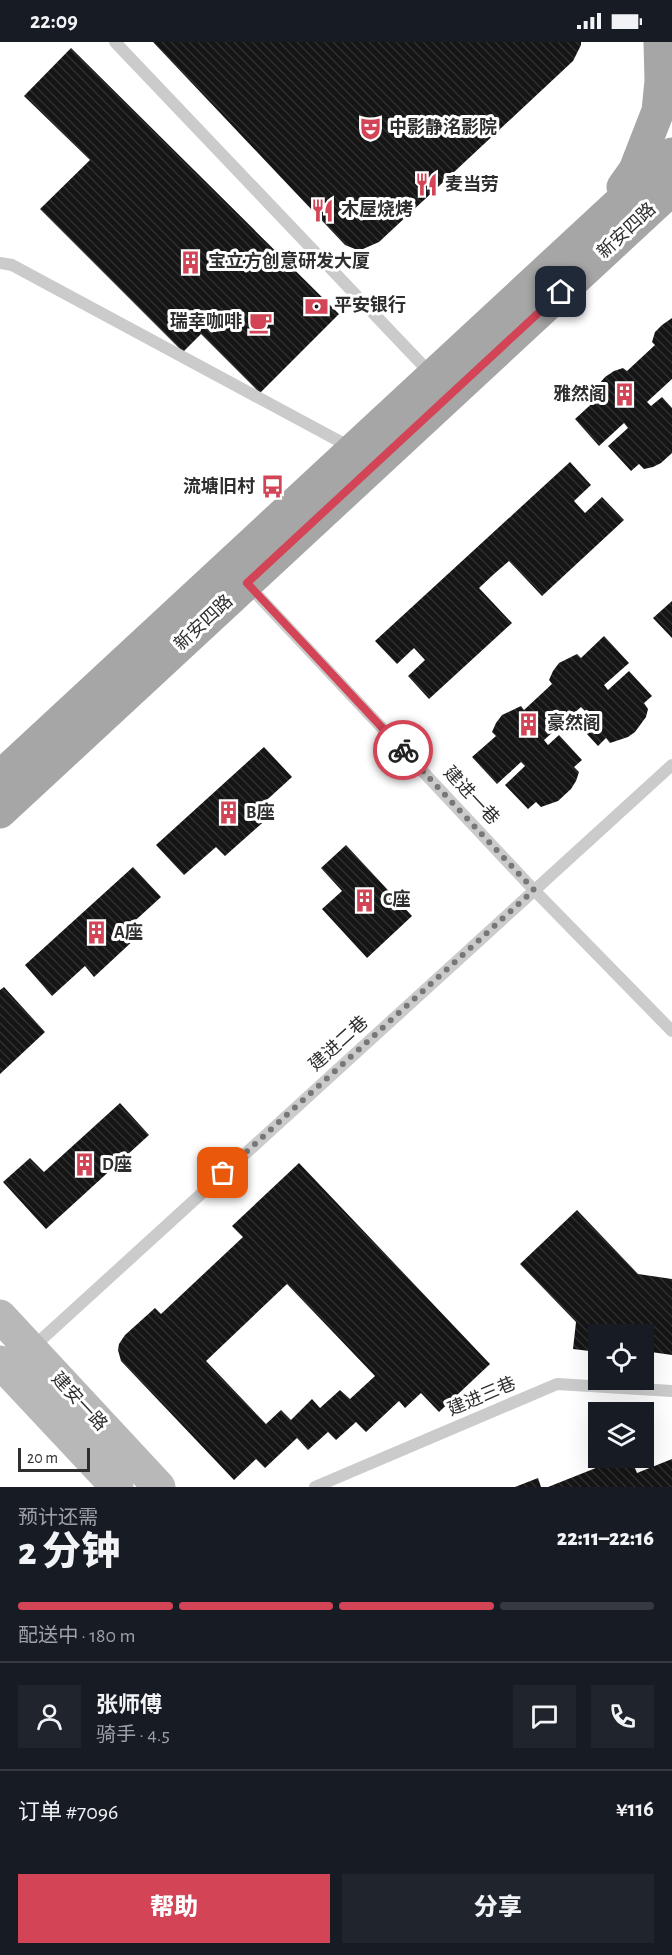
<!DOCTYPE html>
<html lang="zh">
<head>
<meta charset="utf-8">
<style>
  :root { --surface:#171b24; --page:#20242c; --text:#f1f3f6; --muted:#9ea1a6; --line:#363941; --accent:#d24456 }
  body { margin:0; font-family:"Alegreya Sans","Noto Sans SC",sans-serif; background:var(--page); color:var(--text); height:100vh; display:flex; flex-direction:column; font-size:22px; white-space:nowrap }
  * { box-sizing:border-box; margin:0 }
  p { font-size:20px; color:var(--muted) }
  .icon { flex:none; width:33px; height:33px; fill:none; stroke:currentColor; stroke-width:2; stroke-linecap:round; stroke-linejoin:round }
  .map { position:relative; height:1445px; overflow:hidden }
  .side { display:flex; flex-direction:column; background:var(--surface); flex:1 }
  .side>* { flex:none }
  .buttons { position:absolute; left:588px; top:1282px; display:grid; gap:12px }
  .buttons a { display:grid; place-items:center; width:66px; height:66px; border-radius:0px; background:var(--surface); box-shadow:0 6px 24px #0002; font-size:30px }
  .scale { position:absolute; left:18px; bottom:15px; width:72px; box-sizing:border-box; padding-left:6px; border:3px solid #2e2e2e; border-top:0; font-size:16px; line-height:21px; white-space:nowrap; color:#2e2e2e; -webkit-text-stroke:4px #fff; paint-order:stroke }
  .pin { position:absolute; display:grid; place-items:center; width:51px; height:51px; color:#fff; margin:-26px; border-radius:12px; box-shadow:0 3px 9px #0006 }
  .courier { position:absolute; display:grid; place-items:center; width:60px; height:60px; margin:-30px; border:4px solid #d24456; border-radius:50%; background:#fff; color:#222; box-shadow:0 2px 8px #0007 }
  .head em { font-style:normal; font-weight:800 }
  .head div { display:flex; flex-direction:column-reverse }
  .head { display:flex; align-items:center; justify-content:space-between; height:102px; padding:0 18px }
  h1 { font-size:39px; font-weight:800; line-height:45px }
  .bar { display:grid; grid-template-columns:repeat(4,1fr); gap:9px 6px; align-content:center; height:72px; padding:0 18px }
  .bar i { height:8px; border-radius:4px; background:var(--line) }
  .bar .selected { background:var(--accent) }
  .bar p { grid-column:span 4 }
  .line { display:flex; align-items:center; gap:15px; padding:0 18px; border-top:2px solid var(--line) }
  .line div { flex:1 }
  .round { display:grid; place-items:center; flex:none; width:63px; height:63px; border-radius:0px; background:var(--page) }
  .action { display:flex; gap:12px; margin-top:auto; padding:12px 18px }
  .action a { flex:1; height:69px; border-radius:0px; background:var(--accent); color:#fff; font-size:24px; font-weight:800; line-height:69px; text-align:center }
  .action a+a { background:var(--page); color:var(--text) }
  .status { display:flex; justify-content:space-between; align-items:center; height:42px; padding:0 30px; background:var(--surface); direction:ltr }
  .status svg { height:16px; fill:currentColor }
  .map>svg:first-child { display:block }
</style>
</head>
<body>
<div class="status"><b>22:09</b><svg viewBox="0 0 49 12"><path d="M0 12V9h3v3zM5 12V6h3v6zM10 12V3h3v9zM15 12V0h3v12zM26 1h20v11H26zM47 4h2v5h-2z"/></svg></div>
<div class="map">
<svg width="672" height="1445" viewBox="0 0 672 1445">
  <defs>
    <pattern id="building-back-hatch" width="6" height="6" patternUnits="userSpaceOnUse" patternTransform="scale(1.5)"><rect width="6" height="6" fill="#151515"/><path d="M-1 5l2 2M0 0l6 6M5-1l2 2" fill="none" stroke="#2f2f2f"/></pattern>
  </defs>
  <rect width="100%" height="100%" fill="#fff"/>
  <!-- building -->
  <path fill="url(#building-back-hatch)" fill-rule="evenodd" d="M153 0H581V3L573 19 379 200 363 207H355L345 203Z
    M71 6 339 272 260 351 201 292 183 310 40 167 90 118 24 54Z
    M672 276V337L647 360 651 364 662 355 672 366V411L661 421 653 425 644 427 639 422 631 429 608 404 628 386 624 381 599 404 575 377 598 356 595 352 599 342 605 335 614 329 623 326 627 329 655 303 652 300 655 290 662 283Z
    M570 420 591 443 574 459 585 471 602 455 624 478 542 554 509 519 494 532 479 546 512 581 429 657 408 634 425 618 414 606 397 622 375 599Z
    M672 559V596L653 576Z
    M604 594 629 621 604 643 608 648 629 629 652 654 644 661 648 667 646 675 635 690 628 695 610 701 606 696 598 704 575 679 585 669 581 665 544 698 548 703 559 693 582 718 574 725 579 730 576 739 571 747 558 759 541 765 536 760 528 767 505 743 525 724 521 720 497 742 472 715 496 694 492 690 496 681 502 673 521 664 524 668 552 642 549 638 553 629 559 621 577 612 581 616Z
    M264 705 292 735 258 766 268 776 225 814 216 805 184 833 156 803Z
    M346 803 412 874 367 916 322 867 342 849 321 826Z
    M133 825 161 855 127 886 136 896 94 935 85 924 52 954 25 923Z
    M4 945 45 990 0 1032V948Z
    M120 1061 149 1093 46 1187 3 1140 30 1116 44 1130Z
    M299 1121 490 1322 439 1370 421 1351 405 1366 399 1359 366 1390 356 1380 336 1398 328 1390 308 1408 297 1396 265 1426 256 1417 234 1438 121 1319 118 1308 119 1302 125 1293 155 1266 161 1272 243 1195 232 1184ZM287 1242 375 1334 350 1357 340 1348 320 1366 312 1357 291 1378 281 1368 266 1382 206 1319Z
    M577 1168 638 1232 672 1237V1313L644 1309V1293H598V1310L573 1307 576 1280 520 1222Z
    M621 1416H631L637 1431 672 1417V1445H548Z
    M538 1436 541 1445H515Z"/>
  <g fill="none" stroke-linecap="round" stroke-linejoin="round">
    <!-- lane -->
    <path stroke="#cbcbcb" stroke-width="12" d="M115 0 433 334
      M0 221 12 223 352 406
      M247 542 534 848 672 989
      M32 1306 672 723
      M315 1445 557 1342 672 1349"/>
    <!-- secondary -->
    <path stroke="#b8b8b8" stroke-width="33" d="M0 1274 159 1445
      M0 1320 117 1445"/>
    <!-- primary -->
    <path stroke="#a6a6a6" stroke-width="33" d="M623 145 635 128 658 69 661 39 660 0
      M0 735 672 112
      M0 770 672 147"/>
  </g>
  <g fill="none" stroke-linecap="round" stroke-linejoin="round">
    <!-- done -->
    <path stroke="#777" stroke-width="6" stroke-dasharray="0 10.8" d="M223 1131 534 848 403 708"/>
    <!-- route -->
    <path stroke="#d24456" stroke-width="8" d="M403 708 247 541 561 250"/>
  </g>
  <!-- icons -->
  <defs>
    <symbol id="theatre-bare" viewBox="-9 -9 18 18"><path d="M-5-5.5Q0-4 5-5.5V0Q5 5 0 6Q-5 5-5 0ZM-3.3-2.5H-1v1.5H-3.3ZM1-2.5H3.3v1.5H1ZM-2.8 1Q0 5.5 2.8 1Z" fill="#d24456" stroke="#fff" stroke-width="2.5" paint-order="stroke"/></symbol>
    <symbol id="restaurant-bare" viewBox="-9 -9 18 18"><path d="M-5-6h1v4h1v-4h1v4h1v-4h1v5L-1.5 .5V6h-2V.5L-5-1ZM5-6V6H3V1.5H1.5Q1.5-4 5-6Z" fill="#d24456" stroke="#fff" stroke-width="2.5" paint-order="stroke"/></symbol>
    <symbol id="building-bare" viewBox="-9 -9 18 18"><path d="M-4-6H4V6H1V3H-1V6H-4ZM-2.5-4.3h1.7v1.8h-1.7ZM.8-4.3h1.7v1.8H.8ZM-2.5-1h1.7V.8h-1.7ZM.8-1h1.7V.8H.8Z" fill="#d24456" stroke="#fff" stroke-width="2.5" paint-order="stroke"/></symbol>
    <symbol id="bank-bare" viewBox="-9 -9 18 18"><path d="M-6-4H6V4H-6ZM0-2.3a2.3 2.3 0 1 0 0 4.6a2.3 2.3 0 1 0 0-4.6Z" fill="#d24456" stroke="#fff" stroke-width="2.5" paint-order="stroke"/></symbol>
    <symbol id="cafe-bare" viewBox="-9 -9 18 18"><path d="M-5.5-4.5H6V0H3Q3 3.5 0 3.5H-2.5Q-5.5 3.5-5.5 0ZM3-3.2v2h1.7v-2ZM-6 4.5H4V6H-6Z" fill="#d24456" stroke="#fff" stroke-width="2.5" paint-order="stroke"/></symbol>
    <symbol id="bus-bare" viewBox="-9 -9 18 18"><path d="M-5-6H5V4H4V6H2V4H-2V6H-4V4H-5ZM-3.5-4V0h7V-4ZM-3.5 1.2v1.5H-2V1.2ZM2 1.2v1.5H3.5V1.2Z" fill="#d24456" stroke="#fff" stroke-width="2.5" paint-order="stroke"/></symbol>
  </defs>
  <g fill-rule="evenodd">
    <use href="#theatre-bare" x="354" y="70" width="33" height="33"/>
    <use href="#restaurant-bare" x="410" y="126" width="33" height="33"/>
    <use href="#restaurant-bare" x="306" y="152" width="33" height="33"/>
    <use href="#building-bare" x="174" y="204" width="33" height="33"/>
    <use href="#bank-bare" x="300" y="248" width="33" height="33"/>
    <use href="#cafe-bare" x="244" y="264" width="33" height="33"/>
    <use href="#building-bare" x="608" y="336" width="33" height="33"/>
    <use href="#bus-bare" x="256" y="428" width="33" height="33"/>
    <use href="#building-bare" x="512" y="666" width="33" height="33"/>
    <use href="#building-bare" x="212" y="754" width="33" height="33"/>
    <use href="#building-bare" x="348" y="842" width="33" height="33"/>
    <use href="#building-bare" x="80" y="874" width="33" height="33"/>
    <use href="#building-bare" x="68" y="1106" width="33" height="33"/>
  </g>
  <g text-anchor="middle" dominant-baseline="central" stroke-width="6" stroke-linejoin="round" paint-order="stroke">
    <!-- poi labels -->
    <g font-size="18" font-weight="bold" fill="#2e2e2e" stroke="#fff" text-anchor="start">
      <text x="389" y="86">中影静洺影院</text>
      <text x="445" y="143">麦当劳</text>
      <text x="341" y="168">木屋烧烤</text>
      <text x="208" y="220">宝立方创意研发大厦</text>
      <text x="334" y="264">平安银行</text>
      <text x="242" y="280" text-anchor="end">瑞幸咖啡</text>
      <text x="607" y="353" text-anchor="end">雅然阁</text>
      <text x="255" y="445" text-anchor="end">流塘旧村</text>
      <text x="547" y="682">豪然阁</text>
      <text x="246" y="771">B座</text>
      <text x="383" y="858">C座</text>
      <text x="114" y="891">A座</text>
      <text x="102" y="1123">D座</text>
    </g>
    <!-- street labels -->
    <g font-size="18" fill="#2e2e2e" stroke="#fff">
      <text transform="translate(627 189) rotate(-43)">新安四路</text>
      <text transform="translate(204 581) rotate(-43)">新安四路</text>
      <text transform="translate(471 754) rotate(47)">建进一巷</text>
      <text transform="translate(339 1002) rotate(-42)">建进二巷</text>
      <text transform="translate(482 1355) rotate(-23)">建进三巷</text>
      <text transform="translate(79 1360) rotate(47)">建安一路</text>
    </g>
  </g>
</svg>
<div class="buttons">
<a><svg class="icon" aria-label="locate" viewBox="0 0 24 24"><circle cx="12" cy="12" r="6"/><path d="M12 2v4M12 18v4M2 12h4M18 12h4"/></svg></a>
<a><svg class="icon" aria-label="layers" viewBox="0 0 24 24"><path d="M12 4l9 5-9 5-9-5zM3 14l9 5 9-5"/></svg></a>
</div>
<div class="scale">20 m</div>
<div class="pin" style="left:223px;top:1131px;background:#ea580c"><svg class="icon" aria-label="bag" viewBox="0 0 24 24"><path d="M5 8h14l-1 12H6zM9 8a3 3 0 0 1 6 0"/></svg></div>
<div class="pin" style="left:561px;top:250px;background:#1f2937"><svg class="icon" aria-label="home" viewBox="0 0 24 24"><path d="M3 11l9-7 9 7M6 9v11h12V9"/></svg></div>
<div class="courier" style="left:403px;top:708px"><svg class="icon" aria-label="bike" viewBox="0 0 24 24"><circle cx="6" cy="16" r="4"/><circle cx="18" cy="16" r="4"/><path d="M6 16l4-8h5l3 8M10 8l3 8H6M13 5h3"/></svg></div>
</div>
<section class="side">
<div class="head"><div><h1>2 分钟</h1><p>预计还需</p></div><em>22:11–22:16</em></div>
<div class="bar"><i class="selected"></i><i class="selected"></i><i class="selected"></i><i></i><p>配送中 · 180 m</p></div>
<div class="line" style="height:108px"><a class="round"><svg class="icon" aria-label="person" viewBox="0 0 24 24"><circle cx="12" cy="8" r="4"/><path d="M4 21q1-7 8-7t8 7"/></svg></a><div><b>张师傅</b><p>骑手 · 4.5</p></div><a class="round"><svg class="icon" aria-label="chat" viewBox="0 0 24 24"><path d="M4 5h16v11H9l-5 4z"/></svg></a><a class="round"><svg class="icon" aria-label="phone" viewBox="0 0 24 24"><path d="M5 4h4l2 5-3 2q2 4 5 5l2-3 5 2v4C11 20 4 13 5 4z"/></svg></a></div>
<div class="line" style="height:78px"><div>订单 #7096</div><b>¥116</b></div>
<div class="action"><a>帮助</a><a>分享</a></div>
</section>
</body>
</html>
